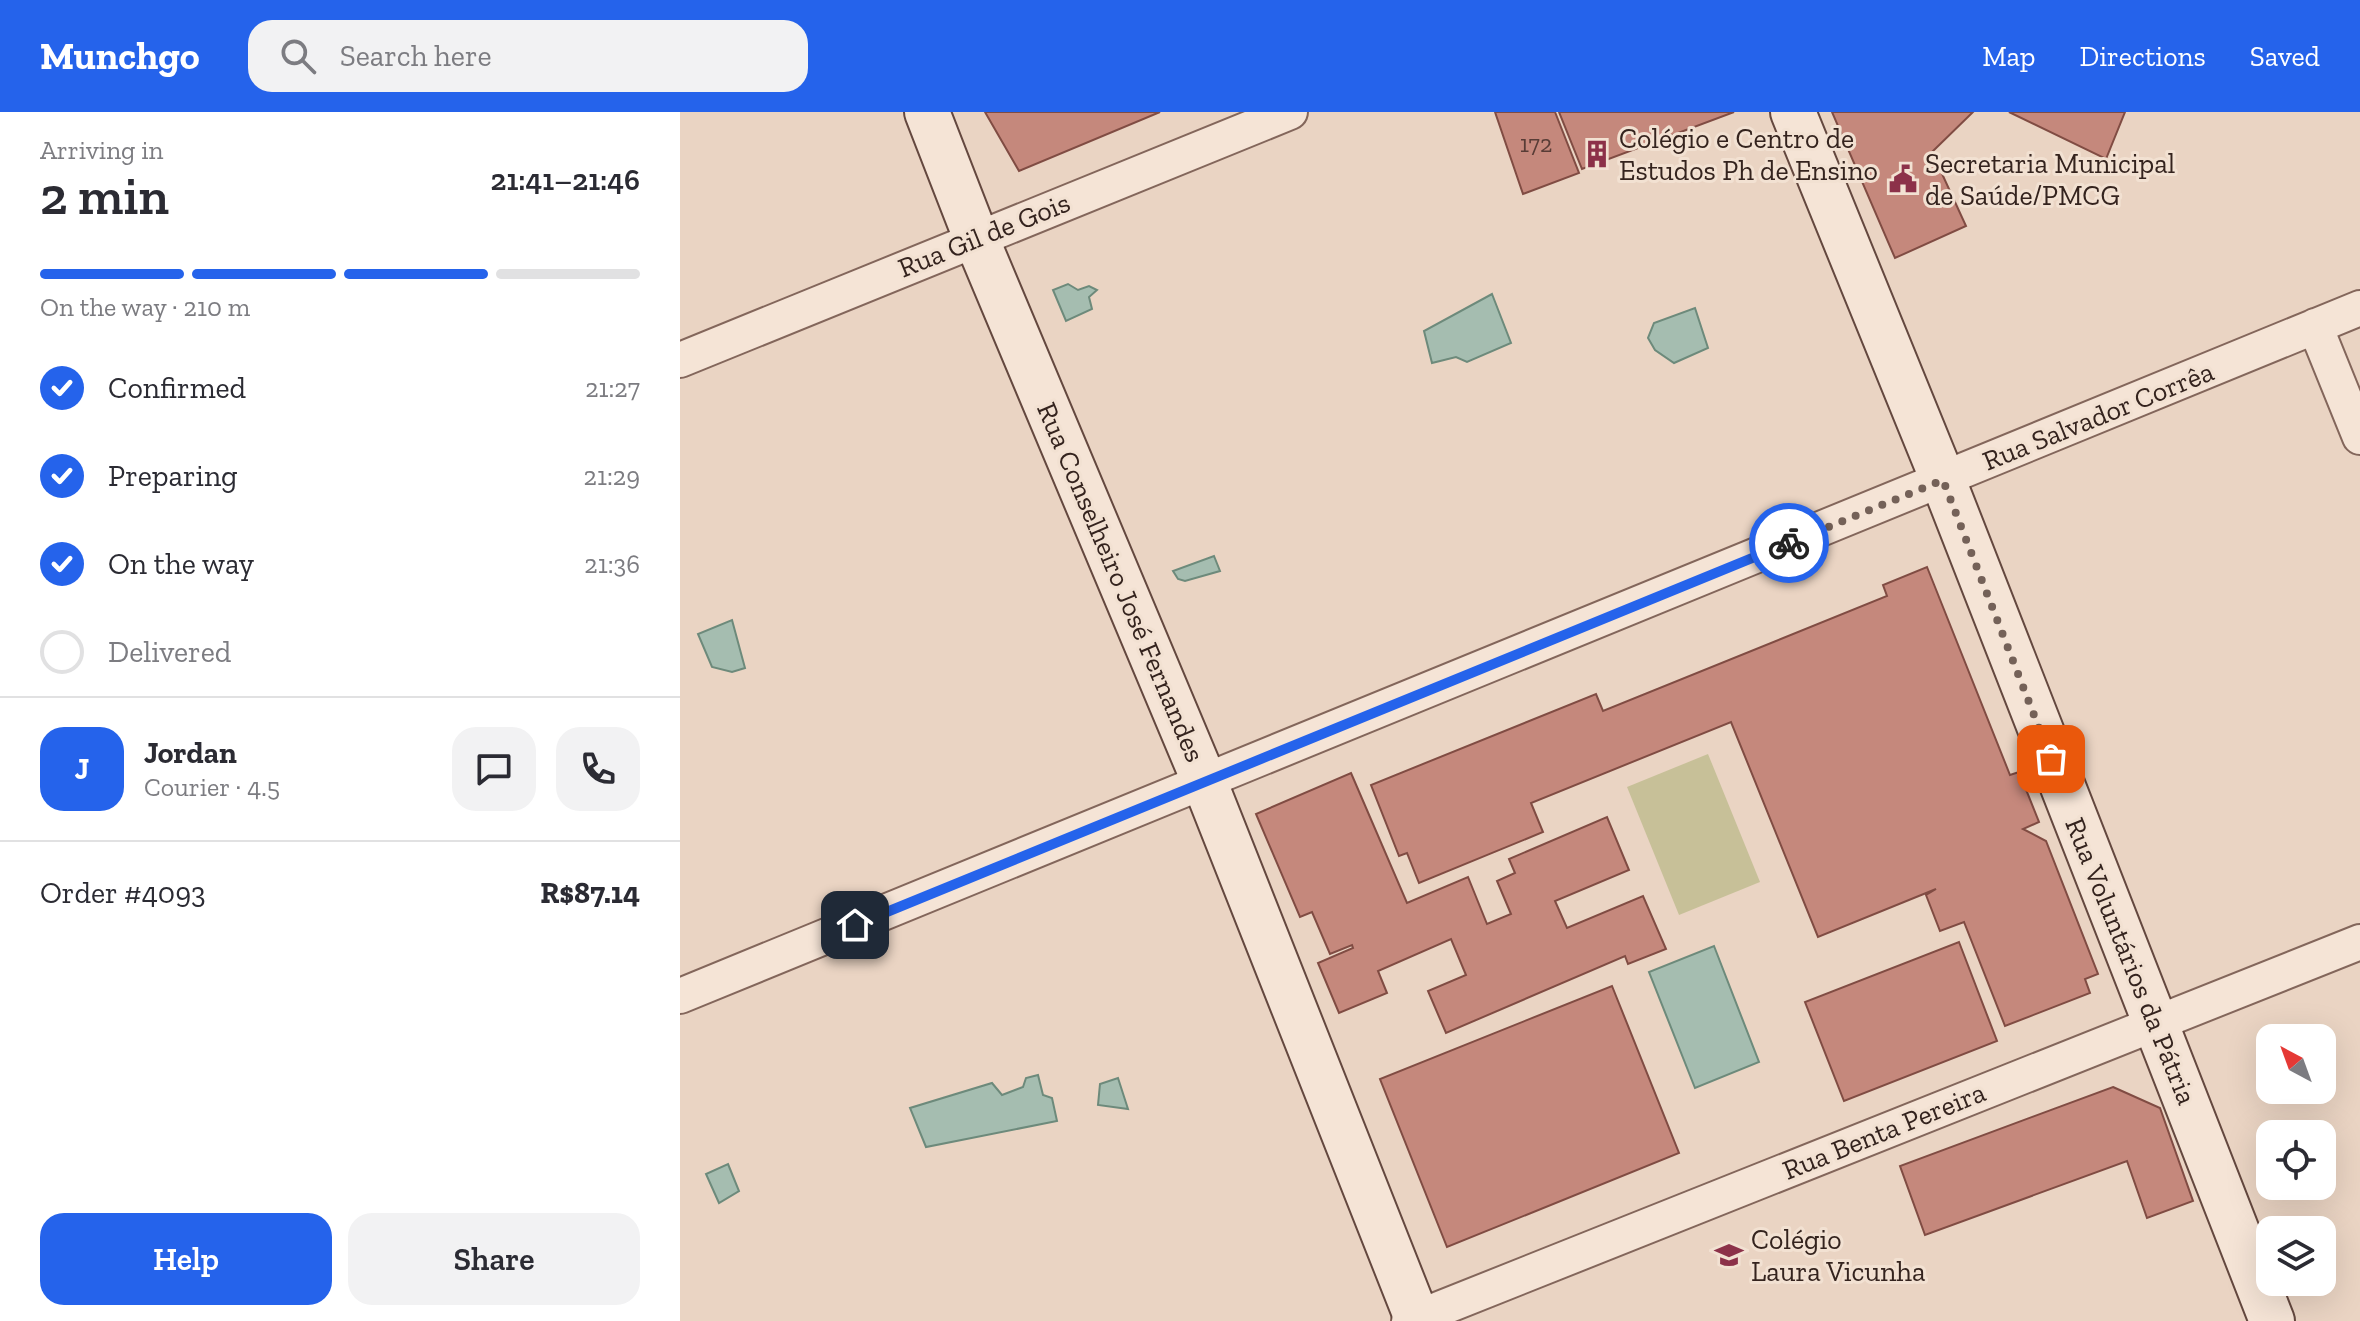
<!DOCTYPE html>
<html lang="en">
<head>
<meta charset="utf-8">
<style>
  :root { --surface:#fff; --page:#f2f2f3; --text:#2b2b33; --muted:#7c7c81; --line:#e1e1e2; --accent:#2563eb }
  body { margin:0; font-family:"Zilla Slab",serif; background:var(--page); color:var(--text); height:100vh; display:flex; flex-direction:column; font-size:30px; white-space:nowrap }
  * { box-sizing:border-box; margin:0 }
  p { font-size:26px; color:var(--muted) }
  .icon { flex:none; width:44px; height:44px; fill:none; stroke:currentColor; stroke-width:2; stroke-linecap:round; stroke-linejoin:round }
  .map { position:relative; flex:1; overflow:hidden }
  .drawer { display:flex; flex-direction:column; background:var(--surface); width:680px }
  .drawer>* { flex:none }
  .needle { width:52px; rotate:319deg }
  .buttons { position:absolute; left:1576px; top:912px; display:grid; gap:16px }
  .buttons a { display:grid; place-items:center; width:80px; height:80px; border-radius:16px; background:var(--surface); box-shadow:0 8px 32px #0002; font-size:40px }
  .pin { position:absolute; display:grid; place-items:center; width:68px; height:68px; color:#fff; margin:-34px; border-radius:16px; box-shadow:0 4px 12px #0006 }
  .courier { position:absolute; display:grid; place-items:center; width:80px; height:80px; margin:-40px; border:6px solid #2563eb; border-radius:50%; background:#fff; color:#222; box-shadow:0 2px 10px #0007 }
  .summary em { font-style:normal; font-weight:600 }
  .summary div { display:flex; flex-direction:column-reverse }
  .summary { display:flex; align-items:center; justify-content:space-between; height:136px; padding:0 40px }
  h1 { font-size:52px; font-weight:600; line-height:60px }
  .bar { display:grid; grid-template-columns:repeat(4,1fr); gap:12px 8px; align-content:center; height:96px; padding:0 40px }
  .bar i { height:10px; border-radius:6px; background:var(--line) }
  .bar .active { background:var(--accent) }
  .bar p { grid-column:span 4 }
  .line { display:flex; align-items:center; gap:20px; padding:0 40px; border-top:2px solid var(--line) }
  .line div { flex:1 }
  .round { display:grid; place-items:center; flex:none; width:84px; height:84px; border-radius:24px; background:var(--page) }
  ol { padding:0 40px; list-style:none }
  li { display:flex; align-items:center; gap:24px; height:88px }
  li p { margin-inline-start:auto }
  li .icon { padding:8px; border-radius:50%; background:var(--accent); color:#fff; stroke-width:4 }
  li:last-child { color:var(--muted) }
  li i { width:44px; height:44px; border:4px solid var(--line); border-radius:50% }
  .action { display:flex; gap:16px; margin-top:auto; padding:16px 40px }
  .action a { flex:1; height:92px; border-radius:24px; background:var(--accent); color:#fff; font-size:32px; font-weight:600; line-height:92px; text-align:center }
  .action a+a { background:var(--page); color:var(--text) }
  header { display:flex; align-items:center; gap:48px; box-sizing:border-box; height:112px; padding:0 40px; background:var(--accent); color:#fff }
  header strong { font-size:38px }
  nav { display:flex; gap:44px; margin-inline-start:auto; font-size:28px }
  .search { width:560px; height:72px; background:var(--page); display:flex; align-items:center; gap:20px; box-sizing:border-box; padding:0 28px; border-radius:24px; color:var(--muted); font-size:30px }
  main { display:flex; flex:1; min-height:0 }
  .map>svg:first-child { display:block }
</style>
</head>
<body>
<header>
<strong>Munchgo</strong>
<div class="search"><svg class="icon" aria-label="search" viewBox="0 0 24 24"><circle cx="10" cy="10" r="6"/><path d="M15 15l6 6"/></svg>Search here</div>
<nav><a>Map</a><a>Directions</a><a>Saved</a></nav>
</header>
<main>
<section class="drawer">
<div class="summary"><div><h1>2 min</h1><p>Arriving in</p></div><em>21:41–21:46</em></div>
<div class="bar"><i class="active"></i><i class="active"></i><i class="active"></i><i></i><p>On the way · 210 m</p></div>
<ol>
<li><svg class="icon" aria-label="check" viewBox="0 0 24 24"><path d="M5 12l5 5 9-10"/></svg>Confirmed<p>21:27</p></li>
<li><svg class="icon" aria-label="check" viewBox="0 0 24 24"><path d="M5 12l5 5 9-10"/></svg>Preparing<p>21:29</p></li>
<li><svg class="icon" aria-label="check" viewBox="0 0 24 24"><path d="M5 12l5 5 9-10"/></svg>On the way<p>21:36</p></li>
<li><i></i>Delivered</li>
</ol>
<div class="line" style="height:144px"><b class="round" style="background:var(--accent);color:#fff">J</b><div><b>Jordan</b><p>Courier · 4.5</p></div><a class="round"><svg class="icon" aria-label="chat" viewBox="0 0 24 24"><path d="M4 5h16v11H9l-5 4z"/></svg></a><a class="round"><svg class="icon" aria-label="phone" viewBox="0 0 24 24"><path d="M5 4h4l2 5-3 2q2 4 5 5l2-3 5 2v4C11 20 4 13 5 4z"/></svg></a></div>
<div class="line" style="height:104px"><div>Order #4093</div><b>R$87.14</b></div>
<div class="action"><a>Help</a><a>Share</a></div>
</section>
<div class="map">
<svg width="1680" height="1209" viewBox="0 0 1680 1209">
  <rect width="100%" height="100%" fill="#ead4c3"/>
  <!-- grass -->
  <path fill="#c7c098" d="M1028 642 1080 770 999 803 947 675Z"/>
  <!-- water -->
  <path fill="#a5bdb0" stroke="#6d8a7b" stroke-width="2" d="M388 172 398 178 409 174 417 178 409 185 412 197 386 209 373 178Z
    M812 182 831 231 787 250 776 245 752 251 744 219Z
    M1015 196 1028 236 994 251 975 238 968 226 974 211Z
    M534 444 540 459 505 469 498 467 493 459Z
    M52 508 65 556 52 560 32 555 18 522Z
    M1034 834 1079 950 1015 976 969 860Z
    M358 963 363 983 372 986 377 1009 246 1035 230 996 312 971 322 983 343 975 346 966Z
    M438 966 448 997 418 993 420 972Z
    M48 1052 59 1079 39 1091 26 1062Z"/>
  <!-- building -->
  <path fill="#c5887c" stroke="#804c43" stroke-width="2" d="M305 0H480L339 59Z
    M815 0H875L899 61 843 82Z
    M879 0H1054L902 57Z
    M1152 0H1293L1252 40 1286 114 1215 146Z
    M1329 0H1445L1426 47Z
    M1247 455 1330 663 1339 660 1359 710 1343 717 1366 729 1418 862 1405 867 1410 881 1325 914 1284 810 1260 819 1246 783 1256 777 1138 825 1051 610 851 691 863 720 739 771 727 741 719 744 691 673 916 582 923 599 1207 484 1203 473Z
    M671 661 727 791 788 765 807 812 831 802 817 769 835 761 829 747 927 705 949 758 875 789 887 816 963 784 986 837 948 852 945 844 766 921 748 879 786 863 771 827 698 859 707 881 659 901 638 851 673 836 672 833 650 842 632 800 620 805 576 702Z
    M1279 830 1317 929 1164 989 1125 890Z
    M932 874 999 1041 767 1135 700 967Z
    M1433 975 1480 996 1513 1089 1467 1106 1447 1049 1245 1123 1220 1054Z"/>
  <g fill="none" stroke-linecap="round" stroke-linejoin="round">
    <defs>
      <path id="street" d="M1635 214 1680 325
        M0 248 610 0
        M0 884 1680 196
        M729 1209 1680 830"/>
      <path id="secondary" d="M247 0 296 126 525 671 738 1209
        M1113 0 1263 368 1592 1209"/>
    </defs>
    <!-- street casing -->
    <use href="#street" stroke="#83665b" stroke-width="38"/>
    <!-- secondary casing -->
    <use href="#secondary" stroke="#64483f" stroke-width="48"/>
    <!-- street -->
    <use href="#street" stroke="#f5e4d6" stroke-width="34"/>
    <!-- secondary -->
    <use href="#secondary" stroke="#f5e4d6" stroke-width="44"/>
  </g>
  <g fill="none" stroke-linecap="round" stroke-linejoin="round">
    <!-- done -->
    <path stroke="#746158" stroke-width="8" stroke-dasharray="0 14.4" d="M1109 431 1263 368 1371 647"/>
    <!-- route -->
    <path stroke="#2563eb" stroke-width="10" d="M175 813 1109 431"/>
  </g>
  <!-- icons -->
  <defs>
    <symbol id="building-bare" viewBox="-9 -9 18 18"><path d="M-4-6H4V6H1V3H-1V6H-4ZM-2.5-4.3h1.7v1.8h-1.7ZM.8-4.3h1.7v1.8H.8ZM-2.5-1h1.7V.8h-1.7ZM.8-1h1.7V.8H.8Z" fill="#8c3149" stroke="#f2e1d2" stroke-width="2.5" paint-order="stroke"/></symbol>
    <symbol id="civic-bare" viewBox="-9 -9 18 18"><path d="M-.6-6.5H3V-4.5H.6V-3L4-1V1h2V6H-6V1h2V-1L-.6-3ZM-1.2 2.5V6h2.4V2.5Z" fill="#8c3149" stroke="#f2e1d2" stroke-width="2.5" paint-order="stroke"/></symbol>
    <symbol id="school-bare" viewBox="-9 -9 18 18"><path d="M0-5L7-2L0 1L-7-2ZM-4 1L0 2.5L4 1V4Q0 6-4 4Z" fill="#8c3149" stroke="#f2e1d2" stroke-width="2.5" paint-order="stroke"/></symbol>
  </defs>
  <g fill-rule="evenodd">
    <use href="#building-bare" x="897" y="22" width="40" height="40"/>
    <use href="#civic-bare" x="1203" y="47" width="40" height="40"/>
    <use href="#school-bare" x="1029" y="1123" width="40" height="40"/>
  </g>
  <g text-anchor="middle" dominant-baseline="central" stroke-width="6" stroke-linejoin="round" paint-order="stroke">
    <!-- number labels -->
    <g font-size="24" fill="#583c36">
      <text x="856" y="31">172</text>
    </g>
    <!-- poi labels -->
    <g font-size="28" fill="#34231e" stroke="#f2e1d2" text-anchor="start">
      <text x="939" y="26">Colégio e Centro de<tspan x="939" dy="32">Estudos Ph de Ensino</tspan></text>
      <text x="1245" y="51">Secretaria Municipal<tspan x="1245" dy="32">de Saúde/PMCG</tspan></text>
      <text x="1071" y="1127">Colégio<tspan x="1071" dy="32">Laura Vicunha</tspan></text>
    </g>
    <!-- street labels -->
    <g font-size="28" fill="#34231e" stroke="#f2e1d2">
      <text transform="translate(304 123) rotate(-22)">Rua Gil de Gois</text>
      <text transform="translate(1418 304) rotate(-22)">Rua Salvador Corrêa</text>
      <text transform="translate(441 470) rotate(67)">Rua Conselheiro José Fernandes</text>
      <text transform="translate(1451 849) rotate(68)">Rua Voluntários da Pátria</text>
      <text transform="translate(1204 1019) rotate(-22)">Rua Benta Pereira</text>
    </g>
  </g>
</svg>
<div class="buttons">
<a><svg class="needle" viewBox="-14 -14 28 28"><path d="M0-13l5 13h-10z" fill="#e53935"/><path d="M0 13l5-13h-10z" fill="#7c7c81"/></svg></a>
<a><svg class="icon" aria-label="locate" viewBox="0 0 24 24"><circle cx="12" cy="12" r="6"/><path d="M12 2v4M12 18v4M2 12h4M18 12h4"/></svg></a>
<a><svg class="icon" aria-label="layers" viewBox="0 0 24 24"><path d="M12 4l9 5-9 5-9-5zM3 14l9 5 9-5"/></svg></a>
</div>
<div class="pin" style="left:1371px;top:647px;background:#ea580c"><svg class="icon" aria-label="bag" viewBox="0 0 24 24"><path d="M5 8h14l-1 12H6zM9 8a3 3 0 0 1 6 0"/></svg></div>
<div class="pin" style="left:175px;top:813px;background:#1f2937"><svg class="icon" aria-label="home" viewBox="0 0 24 24"><path d="M3 11l9-7 9 7M6 9v11h12V9"/></svg></div>
<div class="courier" style="left:1109px;top:431px"><svg class="icon" aria-label="bike" viewBox="0 0 24 24"><circle cx="6" cy="16" r="4"/><circle cx="18" cy="16" r="4"/><path d="M6 16l4-8h5l3 8M10 8l3 8H6M13 5h3"/></svg></div>
</div>
</main>
</body>
</html>
